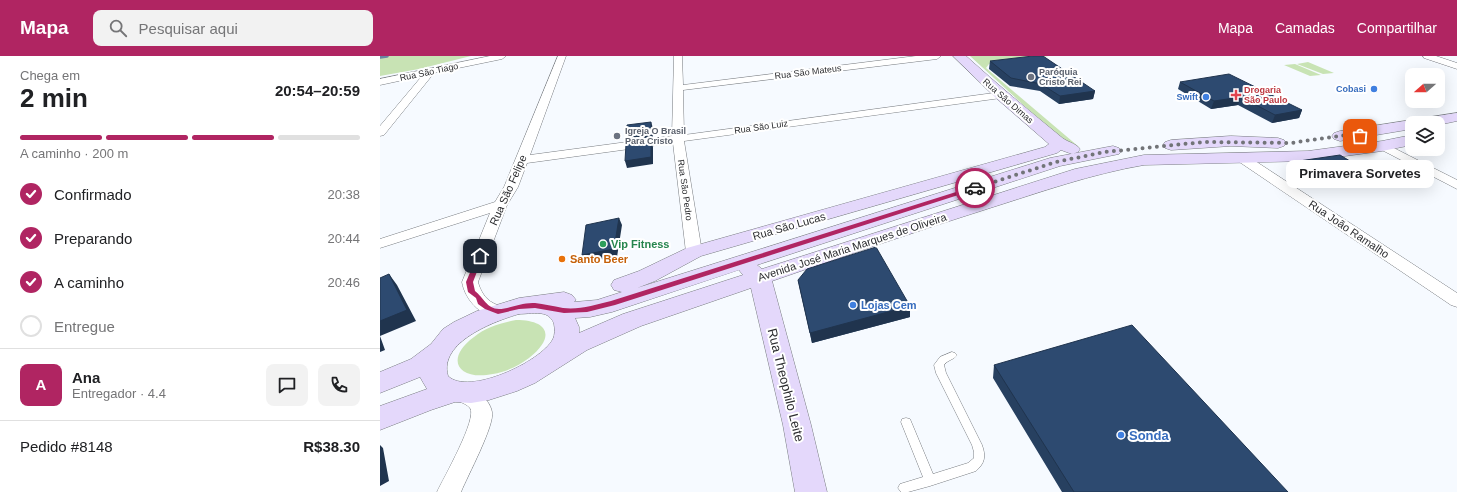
<!DOCTYPE html>
<html lang="pt">
<head>
<meta charset="utf-8">
<style>
  :root { --surface:#fff; --page:#f2f2f2; --text:#202124; --muted:#757577; --line:#e0e0e0; --accent:#b02562 }
  body { margin:0; font-family:Arial,sans-serif; background:var(--page); color:var(--text); height:100vh; display:flex; flex-direction:column; font-size:15px; white-space:nowrap }
  * { box-sizing:border-box; margin:0 }
  p { font-size:13px; color:var(--muted) }
  .icon { flex:none; width:22px; height:22px; fill:none; stroke:currentColor; stroke-width:2; stroke-linecap:round; stroke-linejoin:round }
  .map { position:relative; flex:1; overflow:hidden }
  .sheet { display:flex; flex-direction:column; background:var(--surface); width:380px }
  .sheet>* { flex:none }
  .needle { width:26px; rotate:249deg }
  .controls { position:absolute; left:1025px; top:12px; display:grid; gap:8px }
  .controls a { display:grid; place-items:center; width:40px; height:40px; border-radius:8px; background:var(--surface); box-shadow:0 4px 16px #0002; font-size:20px }
  .pin { position:absolute; display:grid; place-items:center; width:34px; height:34px; color:#fff; margin:-17px; border-radius:8px; box-shadow:0 2px 6px #0006 }
  .courier { position:absolute; display:grid; place-items:center; width:40px; height:40px; margin:-20px; border:3px solid #b02562; border-radius:50%; background:#fff; color:#222; box-shadow:0 1px 5px #0007 }
  .bubble { position:absolute; height:28px; border-radius:8px; background:var(--surface); box-shadow:0 4px 16px #0002; font-size:13px; font-weight:600; line-height:28px; text-align:center }
  .summary em { font-style:normal; font-weight:600 }
  .summary div { display:flex; flex-direction:column-reverse }
  .summary { display:flex; align-items:center; justify-content:space-between; height:68px; padding:0 20px }
  h1 { font-size:26px; font-weight:600; line-height:30px }
  .bar { display:grid; grid-template-columns:repeat(4,1fr); gap:6px 4px; align-content:center; height:48px; padding:0 20px }
  .bar i { height:5px; border-radius:3px; background:var(--line) }
  .bar .on { background:var(--accent) }
  .bar p { grid-column:span 4 }
  .line { display:flex; align-items:center; gap:10px; padding:0 20px; border-top:1px solid var(--line) }
  .line div { flex:1 }
  .round { display:grid; place-items:center; flex:none; width:42px; height:42px; border-radius:8px; background:var(--page) }
  ol { padding:0 20px; list-style:none }
  li { display:flex; align-items:center; gap:12px; height:44px }
  li p { margin-inline-start:auto }
  li .icon { padding:4px; border-radius:50%; background:var(--accent); color:#fff; stroke-width:4 }
  li:last-child { color:var(--muted) }
  li i { width:22px; height:22px; border:2px solid var(--line); border-radius:50% }
  header { display:flex; align-items:center; gap:24px; box-sizing:border-box; height:56px; padding:0 20px; background:var(--accent); color:#fff }
  header strong { font-size:19px }
  nav { display:flex; gap:22px; margin-inline-start:auto; font-size:14px }
  .search { width:280px; height:36px; background:var(--page); display:flex; align-items:center; gap:10px; box-sizing:border-box; padding:0 14px; border-radius:8px; color:var(--muted); font-size:15px }
  main { display:flex; flex:1; min-height:0 }
  .map>svg:first-child { display:block }
</style>
</head>
<body>
<header>
<strong>Mapa</strong>
<div class="search"><svg class="icon" aria-label="search" viewBox="0 0 24 24"><circle cx="10" cy="10" r="6"/><path d="M15 15l6 6"/></svg>Pesquisar aqui</div>
<nav><a>Mapa</a><a>Camadas</a><a>Compartilhar</a></nav>
</header>
<main>
<section class="sheet">
<div class="summary"><div><h1>2 min</h1><p>Chega em</p></div><em>20:54–20:59</em></div>
<div class="bar"><i class="on"></i><i class="on"></i><i class="on"></i><i></i><p>A caminho · 200 m</p></div>
<ol>
<li><svg class="icon" aria-label="check" viewBox="0 0 24 24"><path d="M5 12l5 5 9-10"/></svg>Confirmado<p>20:38</p></li>
<li><svg class="icon" aria-label="check" viewBox="0 0 24 24"><path d="M5 12l5 5 9-10"/></svg>Preparando<p>20:44</p></li>
<li><svg class="icon" aria-label="check" viewBox="0 0 24 24"><path d="M5 12l5 5 9-10"/></svg>A caminho<p>20:46</p></li>
<li><i></i>Entregue</li>
</ol>
<div class="line" style="height:72px"><b class="round" style="background:var(--accent);color:#fff">A</b><div><b>Ana</b><p>Entregador · 4.4</p></div><a class="round"><svg class="icon" aria-label="chat" viewBox="0 0 24 24"><path d="M4 5h16v11H9l-5 4z"/></svg></a><a class="round"><svg class="icon" aria-label="phone" viewBox="0 0 24 24"><path d="M5 4h4l2 5-3 2q2 4 5 5l2-3 5 2v4C11 20 4 13 5 4z"/></svg></a></div>
<div class="line" style="height:52px"><div>Pedido #8148</div><b>R$38.30</b></div>
</section>
<div class="map">
<svg width="1077" height="436" viewBox="0 0 1077 436">
  <rect width="100%" height="100%" fill="#f6faff"/>
  <!-- green -->
  <path fill="#c8e3b4" d="M0 0H91L39 13 0 20Z
    M590 0H669L609 8 606 12 699 91H689Z
    M928 6 954 17 943 18 917 8Z
    M915 8 941 19 930 20 904 9Z
    M136 264C170 264 175 282 149 302 138 310 126 316 113 318 78 325 64 303 94 281 106 271 121 267 136 264Z"/>
  <g fill="none" stroke-linecap="round" stroke-linejoin="round">
    <!-- stream -->
    <path stroke="#6986a2" stroke-width="3.5" d="M0 1 7 0"/>
    <defs>
      <path id="lane" d="M572 296 575 297 577 299C574 304 567 304 564 309L566 317 602 389C606 400 605 407 596 415L550 430 528 436H521L518 432 520 428 543 421 521 366 522 363 526 362 530 363 553 418 588 407 594 402V396L592 389 556 317 554 309 560 301Z"/>
      <path id="street" d="M110 0H126L122 3 54 17 4 79 0 80V70L42 20 0 29V23Z
        M178 0H186L150 99 292 80 294 0H302L303 29 536 0H561L557 3 303 34 304 79 621 36 626 39 621 42 304 85 322 196 319 199 314 201 309 199 306 196 293 87 147 107 138 131 127 149 98 226C100 234 105 243 113 247 118 250 123 249 127 255L124 259C103 265 85 244 82 226L110 157 0 192V183L115 146 124 131Z
        M1043 0H1056L1077 7V13L1044 2Z
        M1002 86 1077 124V133L998 92 996 90 998 88Z
        M862 98 866 99 1077 237V251L1071 249 858 105 856 102 858 99Z
        M78 328C92 333 109 340 112 356 115 369 87 421 81 436H57C63 423 98 362 90 352 84 345 73 346 68 336L71 330Z"/>
      <path id="secondary" d="M573 0H586C617 28 648 54 680 80 686 86 696 87 700 93L698 96 692 98 681 94 677 97 321 200 275 225 257 232 670 102 733 90 739 92 741 95 739 98 680 110 377 209 382 213 695 113 764 99 928 95 1002 85 1032 79V89L1002 95 928 105 764 109C711 118 661 136 610 152 537 175 464 200 392 225L431 369 447 436H415L403 369 371 232 261 270 207 294 155 327 137 335 109 344 91 347 75 346 51 354 0 374V350L47 333 40 321 0 337V316L31 303 51 288 63 273 74 266 97 255 139 242 184 236 192 239 196 244 194 246 217 244 242 236 234 234 231 229 234 224 259 215 307 192 665 91 669 88 616 42ZM359 214 363 219 243 258 199 277V271L195 262 210 261 232 256ZM139 258C147 258 156 256 164 258 168 259 173 263 174 268 175 273 175 279 173 283 161 306 88 340 68 320 58 286 115 265 139 258Z
        M1077 57V65L1058 69V67H1032V73L960 85 954 83 952 80 954 77 960 75Z
        M851 80 898 82 904 84 906 87 904 90 898 92 851 90 791 94 785 92 783 89 785 86 791 84Z"/>
    </defs>
    <!-- lane casing -->
    <use href="#lane" stroke="#787c81" stroke-width="1"/>
    <!-- street casing -->
    <use href="#street" stroke="#787c81" stroke-width="1"/>
    <!-- secondary casing -->
    <use href="#secondary" stroke="#787c81" stroke-width="1"/>
    <!-- lane -->
    <use href="#lane" fill="#fff" fill-rule="evenodd"/>
    <!-- street -->
    <use href="#street" fill="#fff" fill-rule="evenodd"/>
    <!-- secondary -->
    <use href="#secondary" fill="#e4d8fb" fill-rule="evenodd"/>
  </g>
  <!-- wall -->
  <path fill="#274060" d="M610 5 715 35 713 43 679 48 660 35 630 30 609 13Z
    M800 26 922 54 919 62 892 67 858 49 831 53 798 33Z
    M919 105 979 120 941 126 916 111Z
    M418 224 530 250V261L432 287 420 234Z
    M614 309 908 436H682L613 322Z"/>
  <!-- shaded-wall -->
  <path fill="#20344e" d="M715 35 713 43 679 48 680 40Z
    M861 41 858 49 831 53 834 45Z
    M922 54 919 62 892 67 895 59Z
    M271 66 273 72V81L249 84 247 78Z
    M271 85 273 91V108L247 112 245 105Z
    M983 113 979 120 941 126 944 120Z
    M239 162 242 169 237 201 206 206 202 199Z
    M9 218 17 229 36 265 0 280 5 294 0 296V265Z
    M530 250V261L432 287 430 277Z
    M0 389 3 392 9 425 0 430Z"/>
  <!-- building -->
  <path fill="#2d4a70" stroke="#20344e" d="M653 0H663L715 35 680 40 661 28 631 22 610 5Z
    M849 18 922 54 895 59 861 41 834 45 800 26Z
    M271 66V75L247 78V69Z
    M271 85V101L245 105 246 88Z
    M960 99 983 113 944 120 919 105Z
    M239 162 234 193 202 199 206 169Z
    M496 191 530 250 430 277 418 224 427 213Z
    M9 218 27 254 0 265V222Z
    M752 269 908 436H694L614 309Z
    M0 410 1 418H0Z"/>
  <!-- route -->
  <path fill="#b02562" d="M595 130 597 131V133L235 249 207 256 184 257 155 252 139 253 118 258 105 253 98 248 96 242 88 236 86 226 97 200 100 198 103 200 93 226 95 235C103 241 107 253 119 253 129 253 142 246 155 247 164 248 173 250 183 252 199 254 215 249 231 245Z"/>
  <g fill="none" stroke-linecap="round" stroke-linejoin="round">
    <!-- done -->
    <path stroke="#727478" stroke-width="4" stroke-dasharray="0 7.2" d="M595 132 676 106 725 96 824 86 911 87 973 78 980 80"/>
  </g>
  <!-- markers -->
  <g fill="#6b7280" stroke="#fff" stroke-width="1.5">
    <circle cx="651" cy="21" r="4"/>
    <circle cx="237" cy="80" r="4"/>
  </g>
  <g fill="#3f7fe0" stroke="#fff" stroke-width="1.5">
    <circle cx="994" cy="33" r="4"/>
    <circle cx="826" cy="41" r="4"/>
    <circle cx="473" cy="249" r="4"/>
    <circle cx="741" cy="379" r="4"/>
  </g>
  <path fill="#e0444e" stroke="#fff" stroke-width="1.5" d="M854 33h4v4h4v4h-4v4h-4v-4h-4v-4h4z"/>
  <circle fill="#2e9e5b" stroke="#fff" stroke-width="1.5" cx="223" cy="188" r="4"/>
  <circle fill="#e8710a" stroke="#fff" stroke-width="1.5" cx="182" cy="203" r="4"/>
  <g text-anchor="middle" dominant-baseline="central" stroke-width="4" stroke-linejoin="round" paint-order="stroke">
    <!-- far-street labels -->
    <g font-size="9" fill="#2b2c2f" stroke="#fff">
      <text transform="translate(49 16) rotate(-12)">Rua São Tiago</text>
      <text transform="translate(428 16) rotate(-7)">Rua São Mateus</text>
      <text transform="translate(628 45) rotate(41)">Rua São Dimas</text>
      <text transform="translate(381 71) rotate(-8)">Rua São Luiz</text>
      <text transform="translate(305 134) rotate(82)">Rua São Pedro</text>
    </g>
    <!-- far-worship labels -->
    <g font-size="9" font-weight="bold" fill="#5b616d" stroke="#fff" text-anchor="start">
      <text x="659" y="16">Paróquia<tspan x="659" dy="10">Cristo Rei</tspan></text>
      <text x="245" y="75">Igreja O Brasil<tspan x="245" dy="10">Para Cristo</tspan></text>
    </g>
    <!-- far-shop labels -->
    <g font-size="9" font-weight="bold" fill="#366cbe" stroke="#fff" text-anchor="end">
      <text x="986" y="33">Cobasi</text>
      <text x="818" y="41">Swift</text>
    </g>
    <!-- far-health labels -->
    <g font-size="9" font-weight="bold" fill="#be3a42" stroke="#fff" text-anchor="start">
      <text x="864" y="34">Drogaria<tspan x="864" dy="10">São Paulo</tspan></text>
    </g>
    <!-- street labels -->
    <g font-size="11" fill="#2b2c2f" stroke="#fff">
      <text transform="translate(128 134) rotate(-66)">Rua São Felipe</text>
      <text transform="translate(409 170) rotate(-16)">Rua São Lucas</text>
      <text transform="translate(969 173) rotate(34)">Rua João Ramalho</text>
      <text transform="translate(472 191) rotate(-18)">Avenida José Maria Marques de Oliveira</text>
    </g>
    <!-- leisure labels -->
    <g font-size="11" font-weight="bold" fill="#27864d" stroke="#fff" text-anchor="start">
      <text x="231" y="188">Vip Fitness</text>
    </g>
    <!-- food labels -->
    <g font-size="11" font-weight="bold" fill="#c56008" stroke="#fff" text-anchor="start">
      <text x="190" y="203">Santo Beer</text>
    </g>
    <!-- shop labels -->
    <g font-size="11" font-weight="bold" fill="#366cbe" stroke="#fff" text-anchor="start">
      <text x="481" y="249">Lojas Cem</text>
    </g>
    <!-- near-street labels -->
    <g font-size="13" fill="#2b2c2f" stroke="#fff">
      <text transform="translate(406 329) rotate(76)">Rua Theophilo Leite</text>
    </g>
    <!-- near-shop labels -->
    <g font-size="13" font-weight="bold" fill="#366cbe" stroke="#fff" text-anchor="start">
      <text x="749" y="379">Sonda</text>
    </g>
  </g>
</svg>
<div class="controls">
<a><svg class="needle" viewBox="-14 -14 28 28"><path d="M0-13l5 13h-10z" fill="#e53935"/><path d="M0 13l5-13h-10z" fill="#757577"/></svg></a>
<a><svg class="icon" aria-label="layers" viewBox="0 0 24 24"><path d="M12 4l9 5-9 5-9-5zM3 14l9 5 9-5"/></svg></a>
</div>
<div class="pin" style="left:980px;top:80px;background:#ea580c"><svg class="icon" aria-label="bag" viewBox="0 0 24 24"><path d="M5 8h14l-1 12H6zM9 8a3 3 0 0 1 6 0"/></svg></div>
<div class="pin" style="left:100px;top:200px;background:#1f2937"><svg class="icon" aria-label="home" viewBox="0 0 24 24"><path d="M3 11l9-7 9 7M6 9v11h12V9"/></svg></div>
<div class="courier" style="left:595px;top:132px"><svg class="icon" aria-label="car" viewBox="0 0 24 24"><path d="M5 17H2v-5l4-1 3-4h7l3 4 3 1v5h-3M9 17h6M6 11h13"/><circle cx="7" cy="17" r="2"/><circle cx="17" cy="17" r="2"/></svg></div>
<div class="bubble" style="left:906px;top:104px;width:148px">Primavera Sorvetes</div>
</div>
</main>
</body>
</html>
